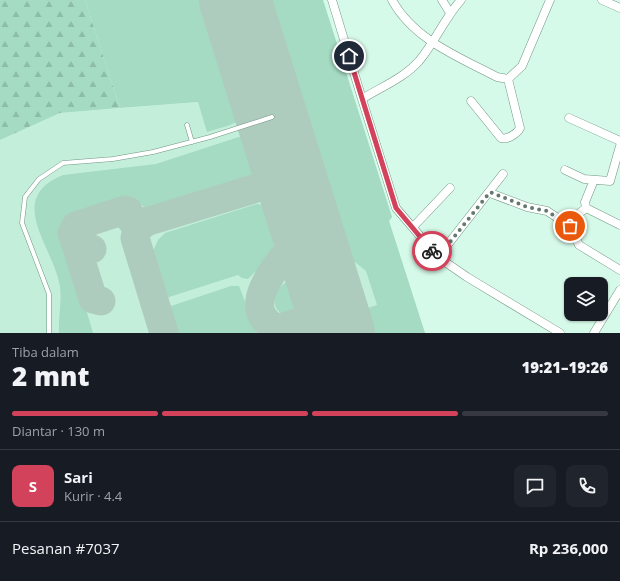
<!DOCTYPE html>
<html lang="id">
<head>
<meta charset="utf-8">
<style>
  :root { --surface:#171b24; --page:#20242c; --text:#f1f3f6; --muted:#9ea1a6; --line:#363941; --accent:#d3425b }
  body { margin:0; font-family:"Open Sans",sans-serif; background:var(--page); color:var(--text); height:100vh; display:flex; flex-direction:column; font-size:15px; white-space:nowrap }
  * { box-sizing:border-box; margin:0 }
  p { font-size:13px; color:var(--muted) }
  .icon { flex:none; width:22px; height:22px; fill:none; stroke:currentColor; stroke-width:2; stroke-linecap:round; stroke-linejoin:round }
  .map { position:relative; height:333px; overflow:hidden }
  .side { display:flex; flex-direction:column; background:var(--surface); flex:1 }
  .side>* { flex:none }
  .controls { position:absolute; left:564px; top:277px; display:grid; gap:8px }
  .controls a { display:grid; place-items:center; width:44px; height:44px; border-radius:8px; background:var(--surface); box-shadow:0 1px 3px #0004; font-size:20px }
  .pin { position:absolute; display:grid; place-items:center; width:34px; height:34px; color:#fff; margin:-17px; border:2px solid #fff; border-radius:50%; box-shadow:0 1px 4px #0007 }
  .courier { position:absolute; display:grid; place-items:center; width:40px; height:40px; margin:-20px; border:3px solid #d3425b; border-radius:50%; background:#fff; color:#222; box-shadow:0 1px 5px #0007 }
  .summary em { font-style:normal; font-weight:800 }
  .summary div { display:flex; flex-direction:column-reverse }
  .summary { display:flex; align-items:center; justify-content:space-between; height:68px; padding:0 12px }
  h1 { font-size:26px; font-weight:800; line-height:30px }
  .bar { display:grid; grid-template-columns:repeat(4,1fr); gap:6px 4px; align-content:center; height:48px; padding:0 12px }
  .bar i { height:5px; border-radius:3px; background:var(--line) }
  .bar .on { background:var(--accent) }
  .bar p { grid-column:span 4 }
  .line { display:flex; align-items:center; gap:10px; padding:0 12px; border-top:1px solid var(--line) }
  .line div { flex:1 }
  .round { display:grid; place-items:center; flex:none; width:42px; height:42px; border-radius:8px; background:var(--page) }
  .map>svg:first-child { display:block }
</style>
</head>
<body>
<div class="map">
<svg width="620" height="333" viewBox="0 0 620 333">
  <defs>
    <pattern id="forest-firs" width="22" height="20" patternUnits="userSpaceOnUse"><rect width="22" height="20" fill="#a4dbc2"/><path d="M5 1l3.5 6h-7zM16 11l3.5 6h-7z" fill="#8dbda7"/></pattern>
  </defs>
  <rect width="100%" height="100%" fill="#d6fae9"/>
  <!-- built -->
  <path fill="#c3efda" d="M166 0H323L392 217 389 221 425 333H0V140L60 113 198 102Z"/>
  <!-- green -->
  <path fill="#a4dbc2" d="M85 0H215L249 107C243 125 224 126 207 132L198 102 120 108Z
    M254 0H323L392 217 389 221 425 333H363L356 328 352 313 377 305 366 271 330 242Z
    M248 134 260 141 266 162 264 171 252 183 162 211C151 211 144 208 136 201L61 225 93 333H59C58 318 62 302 60 287 54 247 4 199 63 175L156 164Z
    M257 204C279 206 282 213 289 232L271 256 248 279 242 278 238 275 166 298 152 253 158 240 165 233Z
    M289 281C302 284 302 294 306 306 280 333 259 294 289 281Z
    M231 286H239L241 291 257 333H176L168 307Z"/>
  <!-- forest -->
  <path fill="url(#forest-firs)" d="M0 0H85L120 108 60 113 0 140Z"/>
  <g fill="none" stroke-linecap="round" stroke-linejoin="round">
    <!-- taxiway -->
    <path stroke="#aeccbe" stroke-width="29" d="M285 159 279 176 273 183C285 186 291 191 298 201
      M307 230C289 252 230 307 278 329L333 311
      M77 248 93 299 101 301
      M92 249 82 251 77 248 72 233 76 226 125 210 128 211 131 220 146 222
      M164 333 135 238 137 229 146 222 273 183"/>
    <!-- runway -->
    <path stroke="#aeccbe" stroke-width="72" d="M235 0 339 333"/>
    <defs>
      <path id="lane" d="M187 125 192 142
        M49 333V294L22 223 25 197 39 179 63 163 113 159 153 152 210 137 272 117"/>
      <path id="street" d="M332 0 362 99
        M392 0C414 40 459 57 497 77L508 79 522 66 550 0
        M442 0 450 13
        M461 0C444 19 435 42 419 61 404 78 381 87 362 99L396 208 438 257 503 174
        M602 0 620 8
        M471 101 501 138C507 140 517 134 520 128L508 79
        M569 118 620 141
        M565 170 584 179 610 181 620 146
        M594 180 585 202 586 208 620 225
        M490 193 527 207 547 211 570 226 579 245 620 270
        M567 223 586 208
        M413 227 450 188
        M438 257 467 277 560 333
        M594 333 620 290"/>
    </defs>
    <!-- lane casing -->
    <use href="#lane" stroke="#729484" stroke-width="5"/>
    <!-- street casing -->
    <use href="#street" stroke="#729484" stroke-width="9"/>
    <!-- lane -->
    <use href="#lane" stroke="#fff" stroke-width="4"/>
    <!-- street -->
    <use href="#street" stroke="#fff" stroke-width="8"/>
  </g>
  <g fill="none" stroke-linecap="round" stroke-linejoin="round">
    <!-- done -->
    <path stroke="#647a70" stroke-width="4" stroke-dasharray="0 7.2" d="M432 251 438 257 490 192 527 207 547 211 570 226"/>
    <!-- route -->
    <path stroke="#d3425b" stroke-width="5" d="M349 56 396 208 432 251"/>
  </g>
</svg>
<div class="controls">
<a><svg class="icon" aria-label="layers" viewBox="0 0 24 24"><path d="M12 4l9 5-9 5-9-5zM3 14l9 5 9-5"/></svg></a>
</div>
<div class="pin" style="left:570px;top:226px;background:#ea580c"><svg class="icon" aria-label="bag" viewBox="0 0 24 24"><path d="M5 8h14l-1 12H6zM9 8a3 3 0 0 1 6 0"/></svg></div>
<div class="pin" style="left:349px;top:56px;background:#1f2937"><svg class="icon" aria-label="home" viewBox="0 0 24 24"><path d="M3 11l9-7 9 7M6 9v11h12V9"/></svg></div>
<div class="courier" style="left:432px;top:251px"><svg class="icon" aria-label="bike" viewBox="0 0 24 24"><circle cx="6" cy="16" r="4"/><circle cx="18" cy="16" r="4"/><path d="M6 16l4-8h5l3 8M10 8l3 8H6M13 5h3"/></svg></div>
</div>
<section class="side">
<div class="summary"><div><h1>2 mnt</h1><p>Tiba dalam</p></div><em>19:21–19:26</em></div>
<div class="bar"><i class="on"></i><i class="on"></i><i class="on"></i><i></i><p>Diantar · 130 m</p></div>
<div class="line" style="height:72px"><b class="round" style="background:var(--accent);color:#fff">S</b><div><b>Sari</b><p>Kurir · 4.4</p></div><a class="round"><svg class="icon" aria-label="chat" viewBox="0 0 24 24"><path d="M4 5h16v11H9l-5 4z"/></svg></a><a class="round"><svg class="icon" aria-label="phone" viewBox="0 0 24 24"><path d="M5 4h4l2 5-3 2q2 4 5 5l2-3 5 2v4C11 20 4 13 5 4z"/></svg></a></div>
<div class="line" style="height:52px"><div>Pesanan #7037</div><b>Rp 236,000</b></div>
</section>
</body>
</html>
